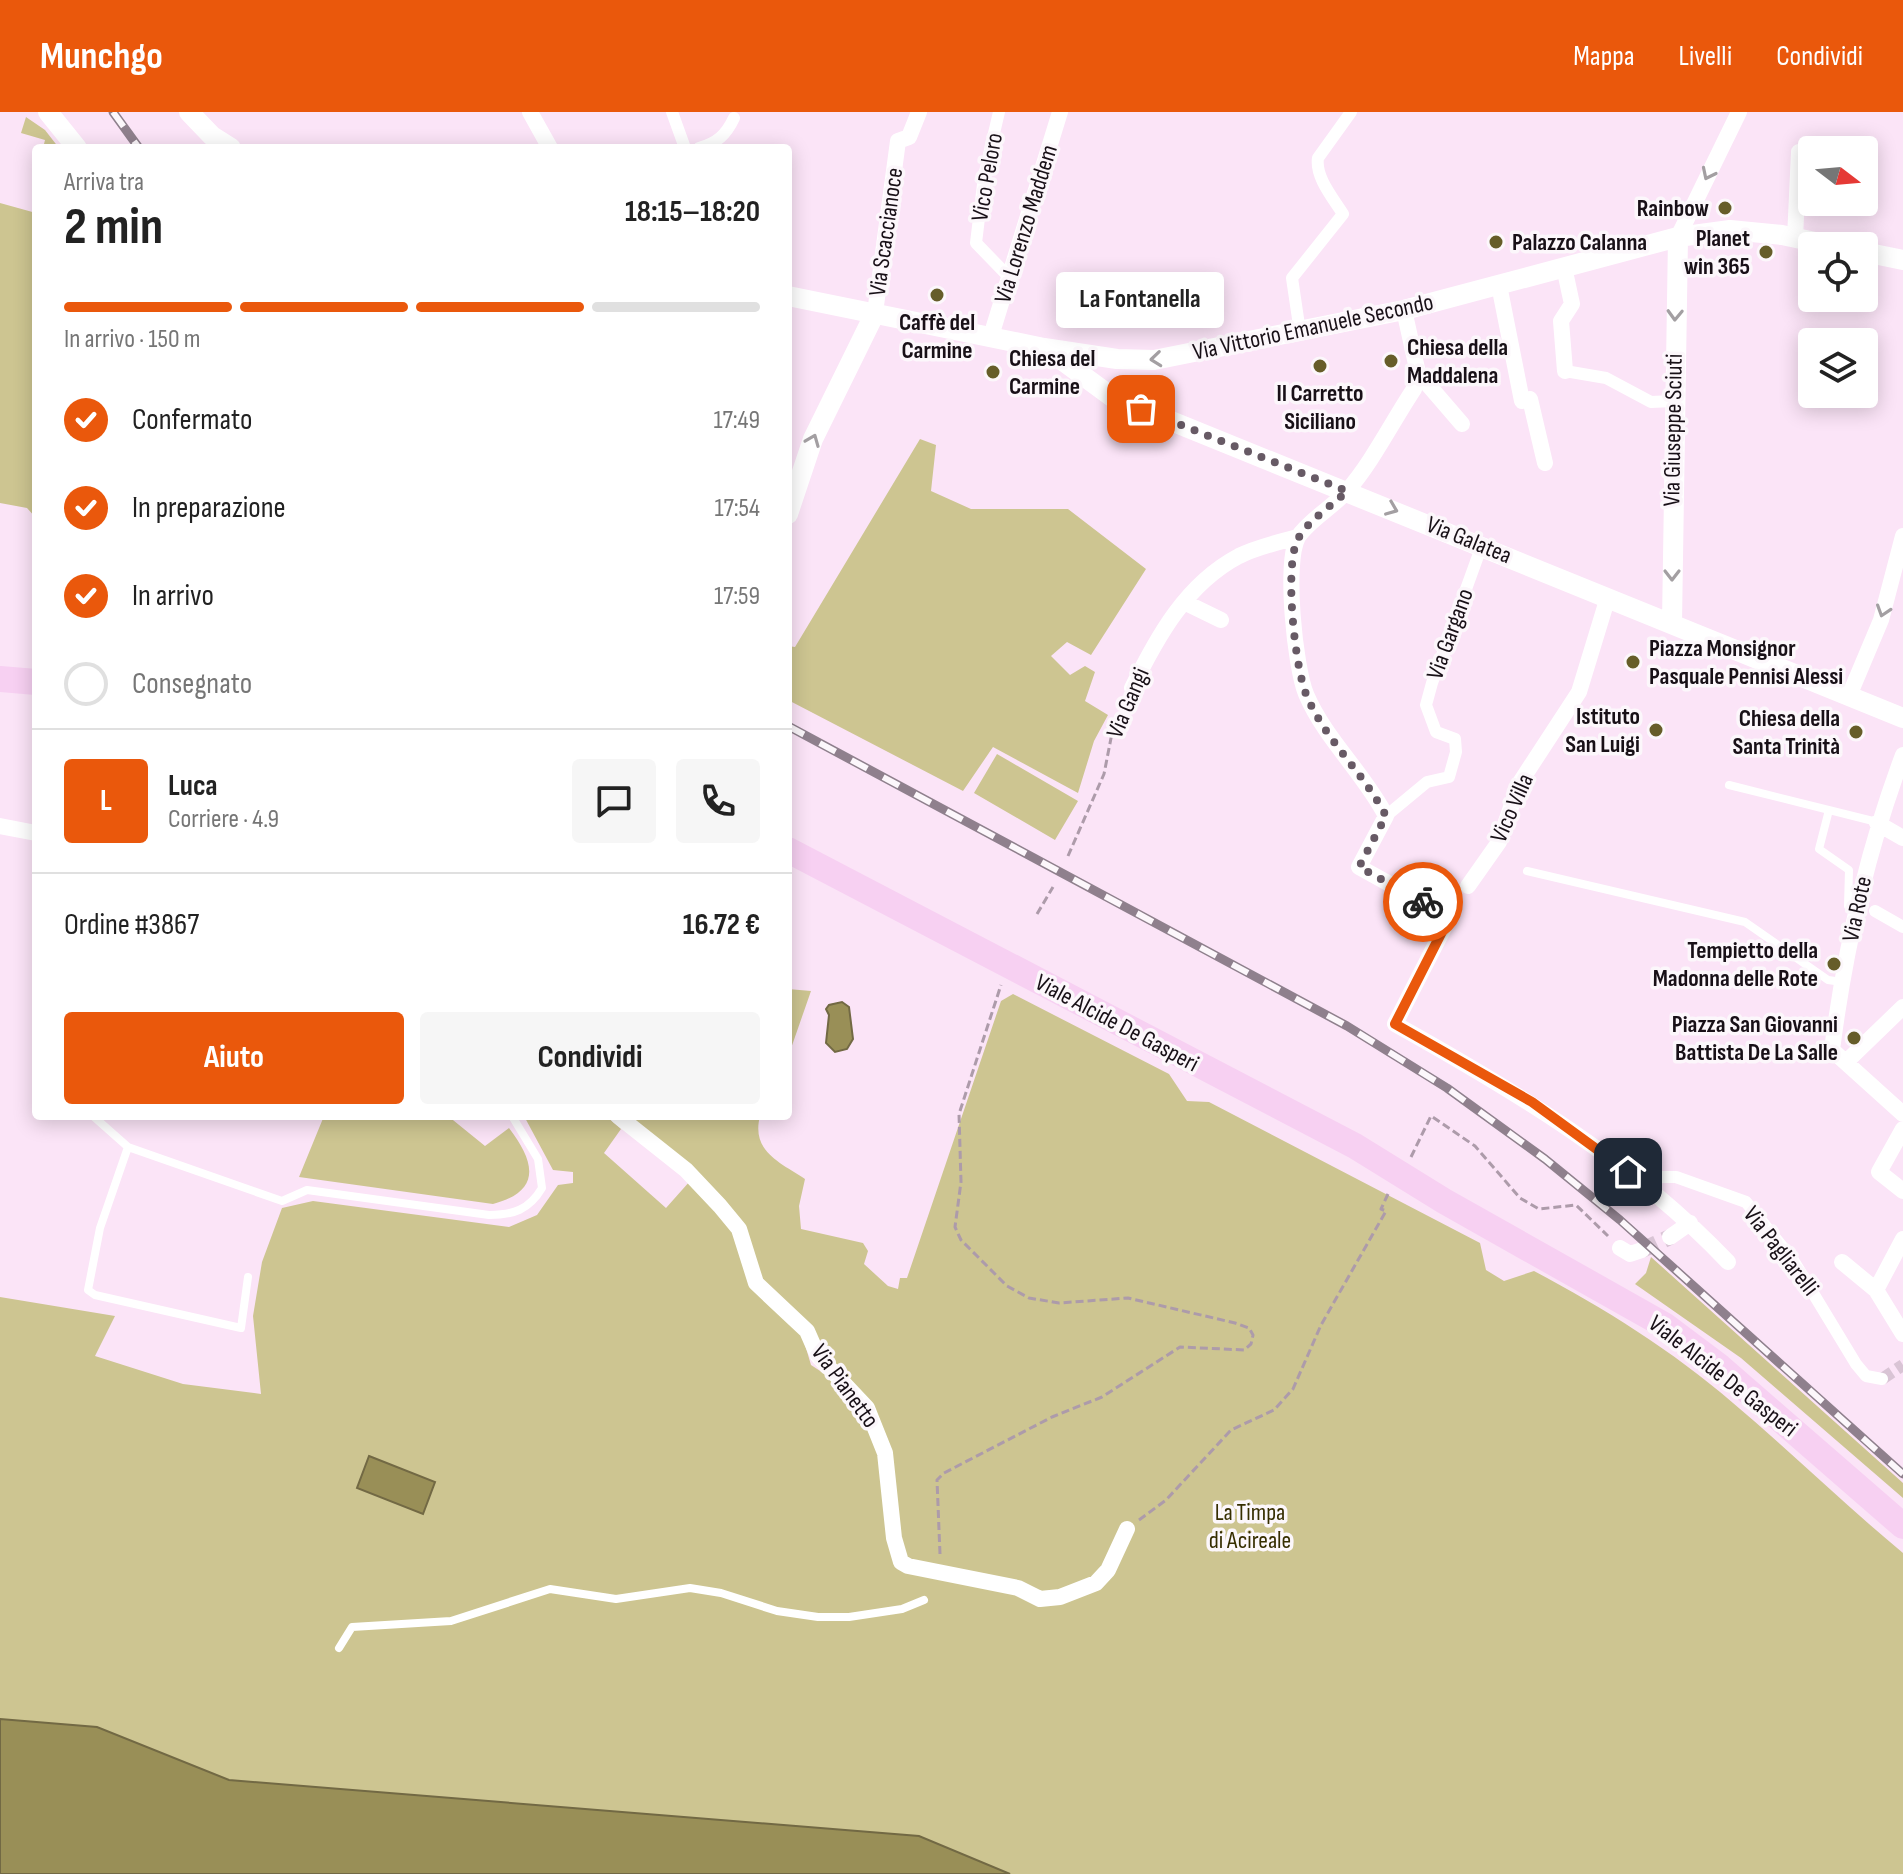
<!DOCTYPE html>
<html lang="it">
<head>
<meta charset="utf-8">
<style>
  :root { --surface:#fff; --page:#f6f6f6; --text:#222; --muted:#767676; --line:#e0e0e0; --accent:#ea580c }
  body { margin:0; font-family:"Sofia Sans Condensed",sans-serif; background:var(--page); color:var(--text); height:100vh; display:flex; flex-direction:column; font-size:30px; white-space:nowrap }
  * { box-sizing:border-box; margin:0 }
  p { font-size:26px; color:var(--muted) }
  .icon { flex:none; width:44px; height:44px; fill:none; stroke:currentColor; stroke-width:2; stroke-linecap:round; stroke-linejoin:round }
  .map { position:relative; flex:1; overflow:hidden }
  .side { position:absolute; left:32px; top:32px; width:760px; height:976px; display:flex; flex-direction:column; background:var(--surface); border-radius:8px; box-shadow:0 4px 20px #0003 }
  .side>* { flex:none }
  .needle { width:52px; rotate:106deg }
  .tools { position:absolute; left:1798px; top:24px; display:grid; gap:16px }
  .tools a { display:grid; place-items:center; width:80px; height:80px; border-radius:8px; background:var(--surface); box-shadow:0 4px 20px #0003; font-size:40px }
  .pin { position:absolute; display:grid; place-items:center; width:68px; height:68px; color:#fff; margin:-34px; border-radius:16px; box-shadow:0 4px 12px #0006 }
  .courier { position:absolute; display:grid; place-items:center; width:80px; height:80px; margin:-40px; border:6px solid #ea580c; border-radius:50%; background:#fff; color:#222; box-shadow:0 2px 10px #0007 }
  .bubble { position:absolute; height:56px; border-radius:8px; background:var(--surface); box-shadow:0 4px 20px #0003; font-size:26px; font-weight:700; line-height:56px; text-align:center }
  .overview em { font-style:normal; font-weight:700 }
  .overview div { display:flex; flex-direction:column-reverse }
  .overview { display:flex; align-items:center; justify-content:space-between; height:136px; padding:0 32px }
  h1 { font-size:52px; font-weight:700; line-height:60px }
  .bar { display:grid; grid-template-columns:repeat(4,1fr); gap:12px 8px; align-content:center; height:96px; padding:0 32px }
  .bar i { height:10px; border-radius:6px; background:var(--line) }
  .bar .selected { background:var(--accent) }
  .bar p { grid-column:span 4 }
  .line { display:flex; align-items:center; gap:20px; padding:0 32px; border-top:2px solid var(--line) }
  .line div { flex:1 }
  .round { display:grid; place-items:center; flex:none; width:84px; height:84px; border-radius:8px; background:var(--page) }
  ol { padding:0 32px; list-style:none }
  li { display:flex; align-items:center; gap:24px; height:88px }
  li p { margin-inline-start:auto }
  li .icon { padding:8px; border-radius:50%; background:var(--accent); color:#fff; stroke-width:4 }
  li:last-child { color:var(--muted) }
  li i { width:44px; height:44px; border:4px solid var(--line); border-radius:50% }
  .action { display:flex; gap:16px; margin-top:auto; padding:16px 32px }
  .action a { flex:1; height:92px; border-radius:8px; background:var(--accent); color:#fff; font-size:32px; font-weight:700; line-height:92px; text-align:center }
  .action a+a { background:var(--page); color:var(--text) }
  header { display:flex; align-items:center; gap:48px; box-sizing:border-box; height:112px; padding:0 40px; background:var(--accent); color:#fff }
  header strong { font-size:38px }
  nav { display:flex; gap:44px; margin-inline-start:auto; font-size:28px }
  .map>svg:first-child { display:block }
</style>
</head>
<body>
<header>
<strong>Munchgo</strong>
<nav><a>Mappa</a><a>Livelli</a><a>Condividi</a></nav>
</header>
<div class="map">
<svg width="1903" height="1762" viewBox="0 0 1903 1762">
  <rect width="100%" height="100%" fill="#fbe4f7"/>
  <!-- green -->
  <path fill="#cdc591" d="M26 5 45 18 59 36H43L45 28 21 21Z
    M0 91 36 101V406L27 396 0 391Z
    M920 327 936 333 931 379 971 397H1068L1146 457 1091 543 1067 530 1051 544 1070 563 1085 554 1095 560 1085 589 1108 603 1094 629 1078 681 993 635 963 679 788 588V534L795 535Z
    M997 642 1078 689 1055 728 974 681Z
    M788 877 811 879 788 945Z
    M1013 882 1169 962 1187 989 1209 990 1480 1131 1486 1158 1504 1169 1534 1159C1604 1196 1673 1239 1733 1291 1791 1340 1845 1393 1903 1441V1762H1010L919 1724 229 1668 97 1615 0 1607V1185L115 1204 95 1244 183 1272 261 1282 253 1204 262 1150 282 1096 313 1089 509 1115 537 1103 558 1073 573 1071V1060L553 1058 524 1004H606L621 1017 604 1041 666 1096 690 1069 735 1122 753 1178 801 1219 811 1253 843 1274 873 1319 880 1336 878 1317 883 1316 872 1293 820 1234 811 1215 762 1169 742 1114 725 1092 697 1061 626 1004H760C751 1039 779 1050 805 1067L799 1094 801 1117 863 1131 868 1139 864 1152 888 1174 898 1177 900 1166H907L1001 889Z
    M324 1004H448L485 1034 509 1016C535 1050 542 1079 493 1092L299 1065Z
    M1651 1145 1903 1371V1386L1741 1246 1635 1172 1646 1161Z"/>
  <!-- water -->
  <path fill="#998f57" stroke="#726944" stroke-width="2" d="M842 890 849 895 853 927 847 937 835 940 826 931 829 903 826 897 829 893Z
    M369 1344 435 1370 423 1402 357 1376Z
    M0 1607 97 1615 229 1668 919 1724 1010 1762H0Z"/>
  <g fill="none" stroke-linecap="round" stroke-linejoin="round">
    <!-- pedestrian-tunnel -->
    <path stroke="#d9c4d5" stroke-width="12" stroke-dasharray="12 6" stroke-linecap="butt" d="M1882 1267 1903 1253"/>
    <!-- minor-tunnel -->
    <path stroke="#d9c4d5" stroke-width="16" stroke-dasharray="16 8" stroke-linecap="butt" d="M1642 1138 1670 1125"/>
    <!-- path -->
    <path stroke="#ad9baa" stroke-width="3" stroke-dasharray="8 4" stroke-linecap="butt" d="M1068 744 1104 662 1113 616 1125 591
      M1037 802 1053 775
      M1411 1045 1431 1004 1475 1034 1520 1086 1539 1097 1576 1093 1608 1124
      M1139 1408 1166 1388 1231 1318 1274 1298 1293 1277 1321 1213 1386 1099 1381 1097 1388 1082
      M940 1442 937 1368 944 1361 1052 1305 1102 1285 1180 1235 1244 1238 1251 1232 1253 1223 1249 1216 1235 1211 1128 1186 1059 1191 1029 1186 1007 1174 961 1128 955 1115 961 1070 959 1002 1001 873"/>
    <!-- service -->
    <path stroke="#fff" stroke-width="8" d="M1729 673 1877 710
      M1829 698 1819 737 1849 758 1848 794 1854 802
      M1527 759 1745 810 1828 868 1842 870
      M93 1004 128 1035 282 1089 307 1078 489 1103C513 1103 529 1098 542 1076L538 1047 512 1004
      M128 1035 100 1116 88 1178 95 1183 241 1216 248 1165
      M339 1536 352 1515 451 1509 550 1477 616 1487 690 1476 721 1481 777 1499 818 1505H849L902 1497 924 1488"/>
    <!-- pedestrian -->
    <path stroke="#fff" stroke-width="12" d="M672 0 685 36
      M999 0 984 64 976 131 1009 165
      M699 36C717 31 726 23 734 6
      M1300 220 1292 166 1343 102C1333 86 1315 65 1318 46L1351 0
      M1565 259 1606 266 1651 290 1673 289
      M1386 704 1427 670 1449 665 1456 640 1455 627 1436 620 1426 593 1432 571 1482 433
      M1875 799 1903 815
      M1646 1074 1661 1065H1676L1746 1090 1793 1148 1856 1252 1866 1264 1882 1267"/>
    <!-- minor -->
    <path stroke="#fff" stroke-width="16" d="M530 0 550 36
      M1678 125 1739 0
      M1795 126 1799 40
      M1564 155 1572 192 1561 209 1565 259
      M1499 173 1522 289 1530 287 1545 351
      M1404 198 1418 261 1414 277C1392 310 1373 349 1347 379 1333 395 1309 408 1298 425 1284 450 1295 555 1306 582 1325 627 1364 661 1386 704L1359 755 1442 801 1448 808 1395 912C1515 979 1632 1049 1728 1150
      M875 201 898 29 909 25 919 0
      M991 224 1060 0
      M1418 261 1462 312
      M1184 490 1221 508
      M1132 576C1157 525 1186 472 1239 444 1257 435 1279 430 1298 425
      M1849 584 1881 508 1903 424
      M1903 643C1867 739 1845 836 1832 938L1903 1002
      M1877 711 1903 726
      M0 714 36 721
      M1468 774 1499 730 1519 672 1579 580 1608 485
      M1846 950 1903 895
      M618 1004 686 1058 720 1094 739 1117 756 1171 807 1219 818 1244 867 1296 885 1341 894 1426 901 1450 908 1454 1018 1476 1040 1487 1060 1485 1096 1471 1108 1458 1127 1417
      M1903 1017 1879 1060 1903 1079
      M1670 1125 1690 1111
      M1620 1136 1630 1142 1642 1138
      M1842 1150 1876 1178 1903 1222
      M1876 1178 1903 1127"/>
    <!-- tertiary -->
    <path stroke="#fff" stroke-width="20" d="M48 0 77 36
      M189 0 212 24 231 36
      M1864 140 1903 148
      M788 184 1044 236 1117 247 1154 248 1404 198 1678 125 1730 118 1782 123 1834 134
      M1048 238 1112 285 1903 606
      M788 402 813 327 875 201
      M1672 511 1678 125"/>
    <!-- primary -->
    <path stroke="#f7d0f2" stroke-width="26" d="M0 567 36 570
      M788 738 1355 1034 1444 1089 1664 1213 1720 1255 1903 1414"/>
    <defs>
      <path id="rail" d="M113 0 139 36
        M788 614 1347 914 1447 976 1545 1047 1620 1108 1903 1362"/>
    </defs>
    <!-- rail casing -->
    <use href="#rail" stroke="#8f808d" stroke-width="9"/>
    <!-- rail -->
    <use href="#rail" stroke="#fcf7fb" stroke-width="6" stroke-dasharray="18" stroke-linecap="butt"/>
  </g>
  <!-- one-way arrows -->
  <defs><path id="oneway-chevron" d="M-2-3.5L2.5 0L-2 3.5" fill="none" stroke-width="1.6" stroke-linecap="round" stroke-linejoin="round" transform="scale(2)"/></defs>
  <g stroke="#a39fa2">
    <use href="#oneway-chevron" transform="translate(1708 62) rotate(116)"/>
    <use href="#oneway-chevron" transform="translate(1675 203) rotate(92)"/>
    <use href="#oneway-chevron" transform="translate(1156 247) rotate(174)"/>
    <use href="#oneway-chevron" transform="translate(813 328) rotate(-68)"/>
    <use href="#oneway-chevron" transform="translate(1392 397) rotate(22)"/>
    <use href="#oneway-chevron" transform="translate(1672 463) rotate(90)"/>
    <use href="#oneway-chevron" transform="translate(1883 499) rotate(108)"/>
  </g>
  <g fill="none" stroke-linecap="round" stroke-linejoin="round">
    <!-- done -->
    <path stroke="#675a65" stroke-width="8" stroke-dasharray="0 14.4" d="M1141 297 1347 379C1333 393 1309 408 1299 425 1283 449 1295 555 1306 582 1324 627 1364 661 1386 704L1359 755 1423 790"/>
    <!-- route -->
    <path stroke="#ea580c" stroke-width="10" d="M1423 790 1448 808 1395 912 1532 990 1628 1060"/>
  </g>
  <!-- markers -->
  <g fill="#665d29" stroke="#fcf7fb" stroke-width="3">
    <circle cx="1725" cy="96" r="8"/>
    <circle cx="1496" cy="130" r="8"/>
    <circle cx="1766" cy="140" r="8"/>
    <circle cx="937" cy="183" r="8"/>
    <circle cx="1391" cy="249" r="8"/>
    <circle cx="1320" cy="254" r="8"/>
    <circle cx="993" cy="260" r="8"/>
    <circle cx="1633" cy="550" r="8"/>
    <circle cx="1656" cy="618" r="8"/>
    <circle cx="1856" cy="620" r="8"/>
    <circle cx="1834" cy="852" r="8"/>
    <circle cx="1854" cy="926" r="8"/>
  </g>
  <g text-anchor="middle" dominant-baseline="central" stroke-width="7" stroke-linejoin="round" paint-order="stroke">
    <!-- street labels -->
    <g font-size="24" fill="#181017" stroke="#fcf7fb">
      <text transform="translate(987 65) rotate(-80)">Vico Peloro</text>
      <text transform="translate(1026 112) rotate(-73)">Via Lorenzo Maddem</text>
      <text transform="translate(886 120) rotate(-82)">Via Scaccianoce</text>
      <text transform="translate(1313 215) rotate(-12)">Via Vittorio Emanuele Secondo</text>
      <text transform="translate(1673 318) rotate(-89)">Via Giuseppe Sciuti</text>
      <text transform="translate(1469 428) rotate(22)">Via Galatea</text>
      <text transform="translate(1450 522) rotate(-70)">Via Gargano</text>
      <text transform="translate(1128 591) rotate(-67)">Via Gangi</text>
      <text transform="translate(1512 696) rotate(-66)">Vico Villa</text>
      <text transform="translate(1857 797) rotate(-78)">Via Rote</text>
      <text transform="translate(1117 911) rotate(28)">Viale Alcide De Gasperi</text>
      <text transform="translate(1781 1139) rotate(52)">Via Pagliarelli</text>
      <text transform="translate(1723 1264) rotate(38)">Viale Alcide De Gasperi</text>
      <text transform="translate(845 1274) rotate(54)">Via Pianetto</text>
    </g>
    <!-- poi labels -->
    <g font-size="24" font-weight="bold" fill="#181017" stroke="#fcf7fb" text-anchor="end">
      <text x="1709" y="96">Rainbow</text>
      <text x="1750" y="126">Planet<tspan x="1750" dy="28">win 365</tspan></text>
      <text x="1512" y="130" text-anchor="start">Palazzo Calanna</text>
      <text x="937" y="210" text-anchor="middle">Caffè del<tspan x="937" dy="28">Carmine</tspan></text>
      <text x="1407" y="235" text-anchor="start">Chiesa della<tspan x="1407" dy="28">Maddalena</tspan></text>
      <text x="1009" y="246" text-anchor="start">Chiesa del<tspan x="1009" dy="28">Carmine</tspan></text>
      <text x="1320" y="281" text-anchor="middle">Il Carretto<tspan x="1320" dy="28">Siciliano</tspan></text>
      <text x="1649" y="536" text-anchor="start">Piazza Monsignor<tspan x="1649" dy="28">Pasquale Pennisi Alessi</tspan></text>
      <text x="1640" y="604">Istituto<tspan x="1640" dy="28">San Luigi</tspan></text>
      <text x="1840" y="606">Chiesa della<tspan x="1840" dy="28">Santa Trinità</tspan></text>
      <text x="1818" y="838">Tempietto della<tspan x="1818" dy="28">Madonna delle Rote</tspan></text>
      <text x="1838" y="912">Piazza San Giovanni<tspan x="1838" dy="28">Battista De La Salle</tspan></text>
    </g>
    <!-- park labels -->
    <g font-size="24" fill="#362e00" stroke="#fcf7fb">
      <text x="1250" y="1400">La Timpa<tspan x="1250" dy="28">di Acireale</tspan></text>
    </g>
  </g>
</svg>
<div class="tools">
<a><svg class="needle" viewBox="-14 -14 28 28"><path d="M0-13l5 13h-10z" fill="#e53935"/><path d="M0 13l5-13h-10z" fill="#767676"/></svg></a>
<a><svg class="icon" aria-label="locate" viewBox="0 0 24 24"><circle cx="12" cy="12" r="6"/><path d="M12 2v4M12 18v4M2 12h4M18 12h4"/></svg></a>
<a><svg class="icon" aria-label="layers" viewBox="0 0 24 24"><path d="M12 4l9 5-9 5-9-5zM3 14l9 5 9-5"/></svg></a>
</div>
<div class="pin" style="left:1141px;top:297px;background:#ea580c"><svg class="icon" aria-label="bag" viewBox="0 0 24 24"><path d="M5 8h14l-1 12H6zM9 8a3 3 0 0 1 6 0"/></svg></div>
<div class="pin" style="left:1628px;top:1060px;background:#1f2937"><svg class="icon" aria-label="home" viewBox="0 0 24 24"><path d="M3 11l9-7 9 7M6 9v11h12V9"/></svg></div>
<div class="courier" style="left:1423px;top:790px"><svg class="icon" aria-label="bike" viewBox="0 0 24 24"><circle cx="6" cy="16" r="4"/><circle cx="18" cy="16" r="4"/><path d="M6 16l4-8h5l3 8M10 8l3 8H6M13 5h3"/></svg></div>
<div class="bubble" style="left:1056px;top:160px;width:168px">La Fontanella</div>
<section class="side">
<div class="overview"><div><h1>2 min</h1><p>Arriva tra</p></div><em>18:15–18:20</em></div>
<div class="bar"><i class="selected"></i><i class="selected"></i><i class="selected"></i><i></i><p>In arrivo · 150 m</p></div>
<ol>
<li><svg class="icon" aria-label="check" viewBox="0 0 24 24"><path d="M5 12l5 5 9-10"/></svg>Confermato<p>17:49</p></li>
<li><svg class="icon" aria-label="check" viewBox="0 0 24 24"><path d="M5 12l5 5 9-10"/></svg>In preparazione<p>17:54</p></li>
<li><svg class="icon" aria-label="check" viewBox="0 0 24 24"><path d="M5 12l5 5 9-10"/></svg>In arrivo<p>17:59</p></li>
<li><i></i>Consegnato</li>
</ol>
<div class="line" style="height:144px"><b class="round" style="background:var(--accent);color:#fff">L</b><div><b>Luca</b><p>Corriere · 4.9</p></div><a class="round"><svg class="icon" aria-label="chat" viewBox="0 0 24 24"><path d="M4 5h16v11H9l-5 4z"/></svg></a><a class="round"><svg class="icon" aria-label="phone" viewBox="0 0 24 24"><path d="M5 4h4l2 5-3 2q2 4 5 5l2-3 5 2v4C11 20 4 13 5 4z"/></svg></a></div>
<div class="line" style="height:104px"><div>Ordine #3867</div><b>16.72 €</b></div>
<div class="action"><a>Aiuto</a><a>Condividi</a></div>
</section>
</div>
</body>
</html>
